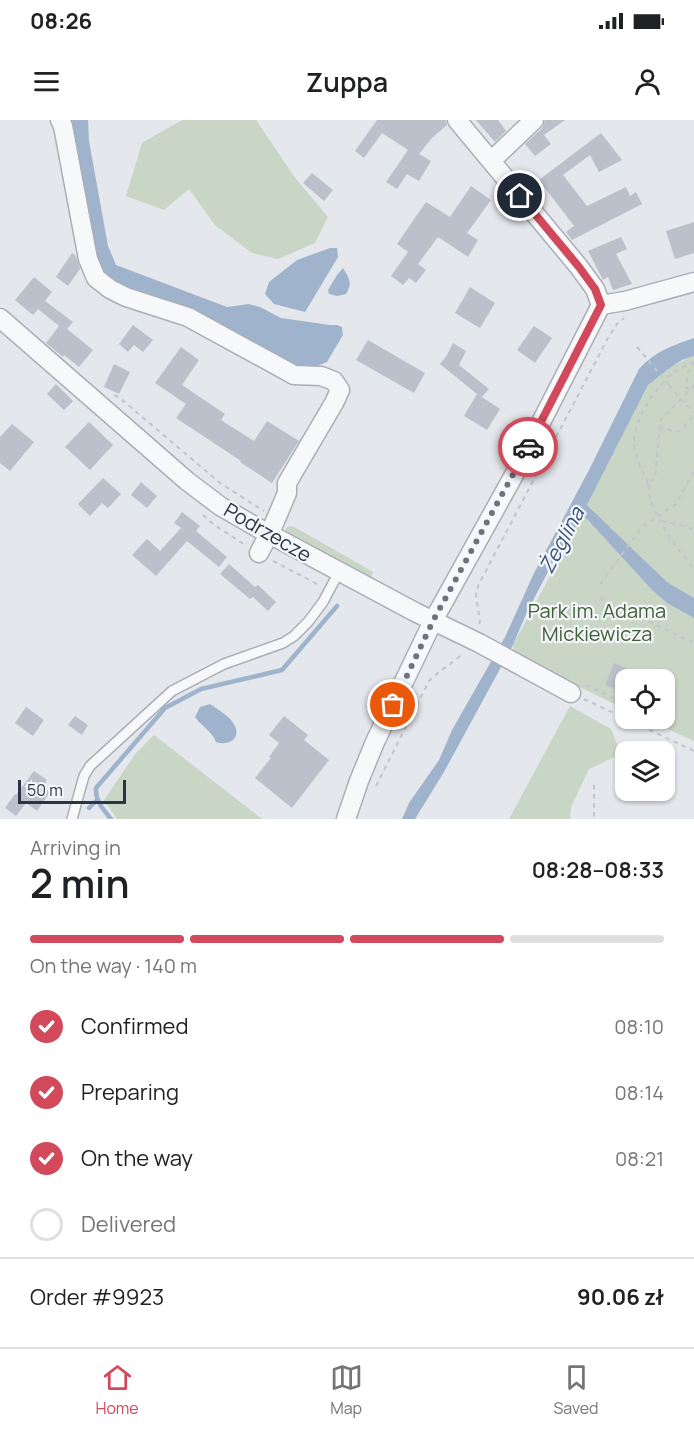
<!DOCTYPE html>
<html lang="en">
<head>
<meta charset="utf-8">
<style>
  :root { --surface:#fff; --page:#f6f6f6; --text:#202124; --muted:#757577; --line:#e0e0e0; --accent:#d1495b }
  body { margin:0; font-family:Manrope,sans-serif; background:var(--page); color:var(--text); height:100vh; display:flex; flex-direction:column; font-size:22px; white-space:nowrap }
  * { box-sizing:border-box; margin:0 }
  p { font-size:20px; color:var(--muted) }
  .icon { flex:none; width:33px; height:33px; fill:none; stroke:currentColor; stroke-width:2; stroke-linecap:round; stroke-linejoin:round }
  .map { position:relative; height:699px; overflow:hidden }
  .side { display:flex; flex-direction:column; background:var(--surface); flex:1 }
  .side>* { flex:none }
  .tools { position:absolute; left:615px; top:549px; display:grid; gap:12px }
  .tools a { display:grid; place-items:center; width:60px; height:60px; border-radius:12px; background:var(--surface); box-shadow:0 2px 4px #0004; font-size:30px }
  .scale { position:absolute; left:18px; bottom:15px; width:108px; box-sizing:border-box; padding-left:6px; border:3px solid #2b3445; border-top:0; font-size:16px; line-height:21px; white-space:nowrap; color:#2b3445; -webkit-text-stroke:4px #f4f6f9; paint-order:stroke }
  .pin { position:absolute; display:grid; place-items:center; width:51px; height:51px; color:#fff; margin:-26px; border:3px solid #fff; border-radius:50%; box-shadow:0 2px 6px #0007 }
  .courier { position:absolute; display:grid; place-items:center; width:60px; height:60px; margin:-30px; border:4px solid #d1495b; border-radius:50%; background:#fff; color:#222; box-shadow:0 2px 8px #0007 }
  .summary em { font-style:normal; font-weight:600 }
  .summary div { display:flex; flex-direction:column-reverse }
  .summary { display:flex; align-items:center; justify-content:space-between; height:102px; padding:0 30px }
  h1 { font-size:39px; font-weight:600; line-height:45px }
  .bar { display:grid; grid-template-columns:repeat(4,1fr); gap:9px 6px; align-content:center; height:72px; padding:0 30px }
  .bar i { height:8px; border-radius:4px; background:var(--line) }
  .bar .selected { background:var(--accent) }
  .bar p { grid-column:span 4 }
  .line { display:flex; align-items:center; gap:15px; padding:0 30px; border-top:2px solid var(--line) }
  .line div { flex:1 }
  ol { padding:0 30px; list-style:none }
  li { display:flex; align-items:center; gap:18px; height:66px }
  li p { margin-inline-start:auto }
  li .icon { padding:6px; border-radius:50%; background:var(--accent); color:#fff; stroke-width:4 }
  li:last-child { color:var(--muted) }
  li i { width:33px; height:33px; border:3px solid var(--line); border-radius:50% }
  .status { display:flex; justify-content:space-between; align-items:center; height:42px; padding:0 30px; background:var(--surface); direction:ltr }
  .status svg { height:16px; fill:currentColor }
  header { display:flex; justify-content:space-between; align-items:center; height:78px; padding:0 30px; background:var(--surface); font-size:27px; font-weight:600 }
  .menu { display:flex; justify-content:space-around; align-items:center; height:84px; border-top:2px solid var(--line); background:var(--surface); font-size:16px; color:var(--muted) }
  .menu a { display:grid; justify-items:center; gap:3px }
  .menu .selected { color:var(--accent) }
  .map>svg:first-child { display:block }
</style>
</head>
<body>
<div class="status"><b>08:26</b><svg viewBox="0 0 49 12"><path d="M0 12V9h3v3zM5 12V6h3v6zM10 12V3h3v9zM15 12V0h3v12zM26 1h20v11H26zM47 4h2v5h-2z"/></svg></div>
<header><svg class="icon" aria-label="menu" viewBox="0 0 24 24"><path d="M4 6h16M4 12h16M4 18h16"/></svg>Zuppa<svg class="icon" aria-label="person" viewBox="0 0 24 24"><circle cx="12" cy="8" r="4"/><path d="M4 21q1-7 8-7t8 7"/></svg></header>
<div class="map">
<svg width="694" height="699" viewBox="0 0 694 699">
  <rect width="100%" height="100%" fill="#e4e7ec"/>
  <!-- green -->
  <path fill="#c9d6c5" d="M182 0H256L296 59 328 97 315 123 278 139 252 133 215 105 189 69 164 90 126 76 142 23Z
    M694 236V478L667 462 587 385 648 265C661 253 677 242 694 236Z
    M582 397 587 399 652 470 667 483 694 498V621L646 599 664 598V560H626L625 589 573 564 514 533 513 525Z
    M289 406 294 407 370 450 373 452 371 458 285 412 286 408Z
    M570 586 611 609 621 634 589 649 571 687 570 699H509Z
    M154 615 262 699H117L104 680 136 633Z"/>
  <!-- water -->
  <path fill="#9fb4cc" d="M71 0H88L89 21 108 126 116 145 227 187 249 184 260 187 281 198 330 205H337L342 207 343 215 327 242 302 252 106 157 97 140 72 27 75 20Z
    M330 128H337L338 137 305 192 274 184 265 174 269 162 297 140Z
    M343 148C349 158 353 163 346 174L337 176 329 174 328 170 337 155Z
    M694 218V236L682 240 667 250 648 265 587 385 667 462 694 478V498L667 483 652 470 587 399 582 397 553 442 527 492 513 525 444 652 415 699H402L409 683 439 640 452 610 505 517 534 453 589 350 639 249C654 232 673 225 694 218Z
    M210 584C219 590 231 597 235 606 241 620 227 626 216 622 212 611 201 606 195 597L200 587Z"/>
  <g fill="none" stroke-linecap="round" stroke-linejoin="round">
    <!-- stream -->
    <path stroke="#9fb4cc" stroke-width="4.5" d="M89 688 97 680
      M111 699C103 689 95 681 96 668L165 588 201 569 282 550 337 486"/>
  </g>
  <!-- building -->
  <path fill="#bbc0ca" d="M377 0H446L447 5 432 18 419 34 431 41 419 61 407 54 397 69 386 62 408 30 382 13 364 38 355 31Z
    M476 0H498L506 11 495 22Z
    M545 0H565L544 15 551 24 535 36 525 24 542 8Z
    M601 13 622 40 599 52 590 35 563 55 587 86 626 67 630 76 636 72 642 84 572 120 566 112 574 106 539 60Z
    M312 53 333 70 324 81 303 63Z
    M471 66 491 80 467 113 478 120 468 137 438 117 418 144 426 150 416 163 409 158 403 165 391 156 408 132 397 124 426 82 450 97Z
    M694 102V133L675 139 666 111Z
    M621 117 627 129 616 134 632 164 613 170 608 157 603 160 588 131Z
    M72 133 76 136 80 149 68 166 56 157Z
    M34 157 52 172 45 181 73 202 67 209 93 230 79 247 64 235 63 237 46 223 59 206 38 189 33 195 15 180Z
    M470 167 495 183 480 208 455 193Z
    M133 205 153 220 143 232 134 225 128 232 119 224Z
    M534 206 552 218 535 243 517 230Z
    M368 220 425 253 414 273 356 240Z
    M453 223 466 231 459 245 489 269 482 277 500 289 487 310 464 296 477 274 440 244 447 235Z
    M181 227 199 240 182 265 225 294 221 300 254 321 267 301 299 321 272 363 240 342 241 341 176 298 186 284 155 263Z
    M114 244 130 252 119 274 104 267Z
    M56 264 73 281 64 290 47 274Z
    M89 302 113 325 90 350 65 327Z
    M12 304 34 322 10 351 0 343V317Z
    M103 358 121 374 108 388 102 383 90 396 78 384Z
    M141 362 157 376 147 388 131 375Z
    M182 392 200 406 196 411 227 437 219 447 187 421 156 456 132 435 147 419 160 431 181 408 174 403Z
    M229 444 255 467 258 465 276 482 268 491 253 477 250 479 220 454Z
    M614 543 653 559V560H626V574L605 565Z
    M26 587 44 600 33 616 15 603Z
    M75 596 88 605 82 615 68 605Z
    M284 596 308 615 304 620 329 640 292 688 255 658 271 638 269 637 279 623 269 615Z
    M34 651 47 660 43 667 50 672 37 691 26 683 16 696 5 688 15 674 16 675Z"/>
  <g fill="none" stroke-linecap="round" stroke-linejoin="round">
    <defs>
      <path id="service" d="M72 699 84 656 90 646 172 571 224 544 283 523 294 516 308 502 323 482 339 452"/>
      <path id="minor" d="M60 0 63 6 88 139 96 158 110 169 126 177 188 197 294 255 321 256 334 261 340 270 334 283 287 363V373L273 406 259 433
        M457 0 579 147 595 169 601 185
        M491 41 534 0
        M601 185 625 181 694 162
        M0 198 187 361 220 386 258 408 415 492 479 523 571 573
        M346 699 359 661 375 622 433 501 514 355 601 185"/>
    </defs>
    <!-- service casing -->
    <use href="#service" stroke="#a9aeb7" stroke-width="12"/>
    <!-- minor casing -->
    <use href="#minor" stroke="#a9aeb7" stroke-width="21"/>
    <!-- path -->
    <path stroke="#c2c5cb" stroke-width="2" stroke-dasharray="4.5 4.5" stroke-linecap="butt" d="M669 265 681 280 694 292
      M694 265 660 301 655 358 648 363C649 368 649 373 650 378 657 402 678 430 694 449
      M689 270 686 267 688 252 694 241
      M114 275 120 278 220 363 264 391
      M659 306 672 311H679L694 296
      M648 363C642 350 635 337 634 323 633 301 656 267 672 254 678 249 686 246 692 242
      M203 395 213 404 245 425
      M662 401 681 405 694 410
      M273 441 319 465
      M600 464 642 407 676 384 694 351
      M600 478 694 523
      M479 504 480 502 476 475 478 466 609 216 617 204 624 198
      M586 565 621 581 624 573
      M584 579 694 631
      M594 665V699
      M376 666 429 561C439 550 453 544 463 533"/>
    <!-- service -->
    <use href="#service" stroke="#f7f8fa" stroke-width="9"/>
    <!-- minor -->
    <use href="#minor" stroke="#f7f8fa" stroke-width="18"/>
    <!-- path-bridge -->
    <path stroke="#c2c5cb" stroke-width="2" stroke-dasharray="4.5 4.5" stroke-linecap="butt" d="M637 227 669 265"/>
  </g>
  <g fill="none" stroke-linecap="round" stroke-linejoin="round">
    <!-- done -->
    <path stroke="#6c737f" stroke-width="6" stroke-dasharray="0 10.8" d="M393 585 433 501 528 327"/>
    <!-- route -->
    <path stroke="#d1495b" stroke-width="8" d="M520 76 579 147 595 169 601 185 528 327"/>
  </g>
  <g text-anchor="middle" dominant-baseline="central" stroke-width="4.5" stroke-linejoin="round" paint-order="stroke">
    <!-- street labels -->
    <g font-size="20" fill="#2b3445" stroke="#f4f6f9">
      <text transform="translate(268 412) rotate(30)">Podrzecze</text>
    </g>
    <!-- park labels -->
    <g font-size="20" fill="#3f6138" stroke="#f4f6f9">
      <text x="597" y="490">Park im. Adama<tspan x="597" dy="23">Mickiewicza</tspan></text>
    </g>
    <!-- water labels -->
    <g font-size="21" font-style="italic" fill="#34527a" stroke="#f4f6f9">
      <text transform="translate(561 420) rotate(-62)">Żeglina</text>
    </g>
  </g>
</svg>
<div class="tools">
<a><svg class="icon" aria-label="locate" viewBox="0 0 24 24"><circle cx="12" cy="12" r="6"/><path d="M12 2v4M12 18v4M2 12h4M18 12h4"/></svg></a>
<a><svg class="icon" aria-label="layers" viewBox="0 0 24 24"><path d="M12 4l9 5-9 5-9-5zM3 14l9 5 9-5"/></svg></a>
</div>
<div class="scale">50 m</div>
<div class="pin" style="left:393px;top:585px;background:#ea580c"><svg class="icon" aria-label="bag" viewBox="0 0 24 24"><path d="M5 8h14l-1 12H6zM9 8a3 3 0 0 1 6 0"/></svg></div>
<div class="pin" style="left:520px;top:76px;background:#1f2937"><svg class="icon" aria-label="home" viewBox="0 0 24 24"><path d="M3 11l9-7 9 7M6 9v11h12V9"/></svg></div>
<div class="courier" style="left:528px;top:327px"><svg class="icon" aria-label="car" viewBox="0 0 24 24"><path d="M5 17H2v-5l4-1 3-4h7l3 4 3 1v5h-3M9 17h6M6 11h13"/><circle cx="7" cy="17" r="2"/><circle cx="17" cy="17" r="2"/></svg></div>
</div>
<section class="side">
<div class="summary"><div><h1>2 min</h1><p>Arriving in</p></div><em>08:28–08:33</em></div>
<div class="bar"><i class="selected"></i><i class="selected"></i><i class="selected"></i><i></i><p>On the way · 140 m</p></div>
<ol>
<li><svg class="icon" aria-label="check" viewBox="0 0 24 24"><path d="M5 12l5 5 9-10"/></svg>Confirmed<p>08:10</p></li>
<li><svg class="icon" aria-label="check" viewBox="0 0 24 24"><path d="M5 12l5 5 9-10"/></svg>Preparing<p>08:14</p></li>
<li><svg class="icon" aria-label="check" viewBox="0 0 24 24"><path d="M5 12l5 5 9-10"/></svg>On the way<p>08:21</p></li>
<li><i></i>Delivered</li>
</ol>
<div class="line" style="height:78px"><div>Order #9923</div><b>90.06 zł</b></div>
</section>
<nav class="menu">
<a class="selected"><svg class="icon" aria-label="home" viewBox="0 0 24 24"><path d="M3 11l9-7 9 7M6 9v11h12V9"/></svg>Home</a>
<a><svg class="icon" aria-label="map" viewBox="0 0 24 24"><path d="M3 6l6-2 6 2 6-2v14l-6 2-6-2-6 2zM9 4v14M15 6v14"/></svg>Map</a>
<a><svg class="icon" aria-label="saved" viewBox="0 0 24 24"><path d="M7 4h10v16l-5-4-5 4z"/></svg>Saved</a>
</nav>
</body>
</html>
